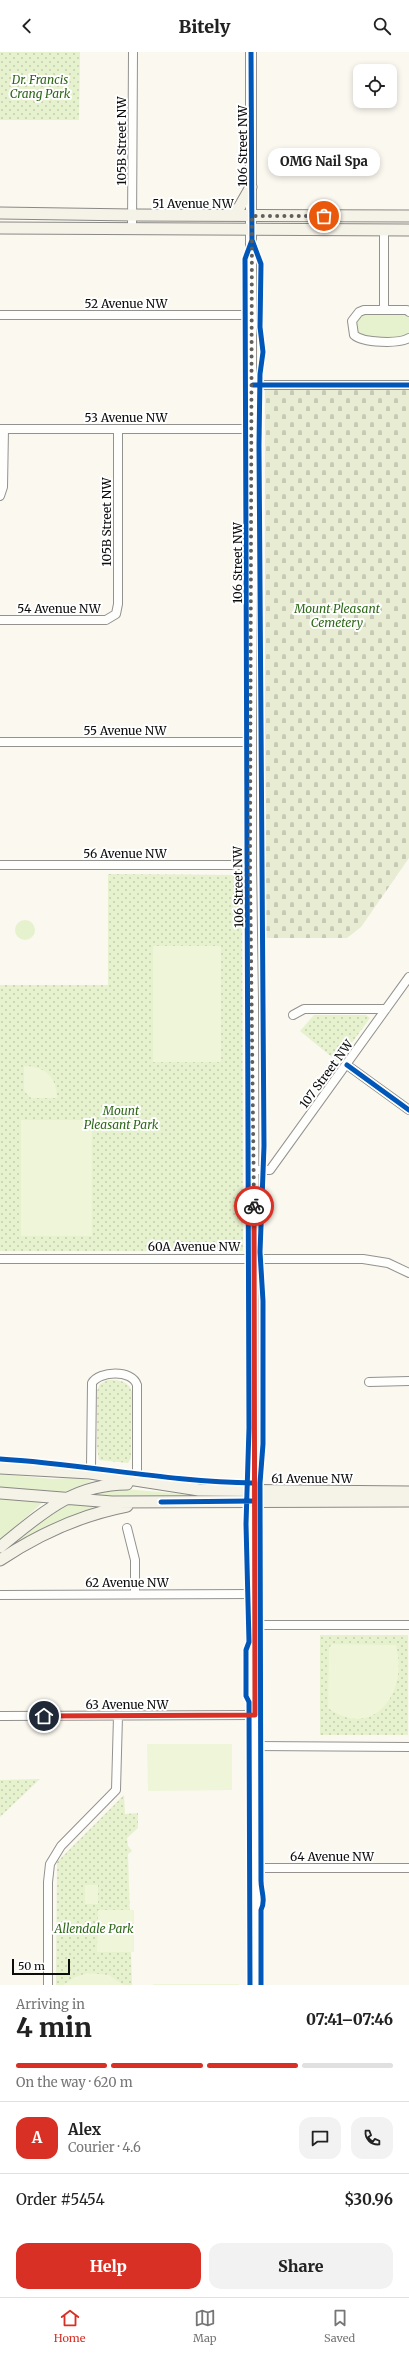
<!DOCTYPE html>
<html lang="en">
<head>
<meta charset="utf-8">
<style>
  :root { --surface:#fff; --page:#f2f2f2; --text:#222; --muted:#767676; --line:#e0e0e0; --accent:#d93025 }
  body { margin:0; font-family:Merriweather,serif; background:var(--page); color:var(--text); height:100vh; display:flex; flex-direction:column; font-size:15px; white-space:nowrap }
  * { box-sizing:border-box; margin:0 }
  p { font-size:13px; color:var(--muted) }
  .icon { flex:none; width:22px; height:22px; fill:none; stroke:currentColor; stroke-width:2; stroke-linecap:round; stroke-linejoin:round }
  .map { position:relative; height:1933px; overflow:hidden }
  .side { display:flex; flex-direction:column; background:var(--surface); flex:1 }
  .side>* { flex:none }
  .fabs { position:absolute; left:353px; top:12px; display:grid; gap:8px }
  .fabs a { display:grid; place-items:center; width:44px; height:44px; border-radius:8px; background:var(--surface); box-shadow:0 2px 6px #0003; font-size:20px }
  .scale { position:absolute; left:12px; bottom:10px; width:58px; box-sizing:border-box; padding-left:4px; border:2px solid #0c0c0c; border-top:0; font-size:11px; line-height:14px; white-space:nowrap; color:#0c0c0c; -webkit-text-stroke:3px #fff; paint-order:stroke }
  .pin { position:absolute; display:grid; place-items:center; width:34px; height:34px; color:#fff; margin:-17px; border:2px solid #fff; border-radius:50%; box-shadow:0 1px 4px #0007 }
  .courier { position:absolute; display:grid; place-items:center; width:40px; height:40px; margin:-20px; border:3px solid #d93025; border-radius:50%; background:#fff; color:#222; box-shadow:0 1px 5px #0007 }
  .bubble { position:absolute; height:28px; border-radius:12px; background:var(--surface); box-shadow:0 2px 6px #0003; font-size:13px; font-weight:800; line-height:28px; text-align:center }
  .headline em { font-style:normal; font-weight:800 }
  .headline div { display:flex; flex-direction:column-reverse }
  .headline { display:flex; align-items:center; justify-content:space-between; height:68px; padding:0 16px }
  h1 { font-size:26px; font-weight:800; line-height:30px }
  .bar { display:grid; grid-template-columns:repeat(4,1fr); gap:6px 4px; align-content:center; height:48px; padding:0 16px }
  .bar i { height:5px; border-radius:3px; background:var(--line) }
  .bar .on { background:var(--accent) }
  .bar p { grid-column:span 4 }
  .line { display:flex; align-items:center; gap:10px; padding:0 16px; border-top:1px solid var(--line) }
  .line div { flex:1 }
  .round { display:grid; place-items:center; flex:none; width:42px; height:42px; border-radius:12px; background:var(--page) }
  .action { display:flex; gap:8px; margin-top:auto; padding:8px 16px }
  .action a { flex:1; height:46px; border-radius:12px; background:var(--accent); color:#fff; font-size:16px; font-weight:800; line-height:46px; text-align:center }
  .action a+a { background:var(--page); color:var(--text) }
  header { display:flex; justify-content:space-between; align-items:center; height:52px; padding:0 16px; background:var(--surface); font-size:18px; font-weight:800 }
  .tabs { display:flex; justify-content:space-around; align-items:center; height:56px; border-top:1px solid var(--line); background:var(--surface); font-size:11px; color:var(--muted) }
  .tabs a { display:grid; justify-items:center; gap:2px }
  .tabs .on { color:var(--accent) }
  .map>svg:first-child { display:block }
</style>
</head>
<body>
<header><svg class="icon" aria-label="back" viewBox="0 0 24 24"><path d="M15 5l-7 7 7 7"/></svg>Bitely<svg class="icon" aria-label="search" viewBox="0 0 24 24"><circle cx="10" cy="10" r="6"/><path d="M15 15l6 6"/></svg></header>
<div class="map">
<svg width="409" height="1933" viewBox="0 0 409 1933">
  <defs>
    <pattern id="cemetery-stones" width="16" height="16" patternUnits="userSpaceOnUse"><rect width="16" height="16" fill="#e8ecd3"/><path d="M2 7V4a2 2 0 0 1 4 0v3zM10 15v-3a2 2 0 0 1 4 0v3z" fill="#c6c9b4"/></pattern>
    <pattern id="park-dots" width="8" height="8" patternUnits="userSpaceOnUse"><rect width="8" height="8" fill="#e6f1ce"/><path d="M2 2h.1M6 6h.1" fill="none" stroke="#c4cdb0" stroke-width="1.8" stroke-linecap="round"/></pattern>
  </defs>
  <rect width="100%" height="100%" fill="#fbf8f0"/>
  <!-- grass -->
  <path fill="#e6f1ce" d="M365 261H405L409 265V281L401 285 366 286 357 281 356 270Z
    M15 878a10 10 0 1 1 20 0a10 10 0 1 1-20 0Z
    M0 1422 53 1427 75 1426 93 1429 59 1442 0 1436Z
    M114 1436 193 1443 236 1444 129 1446 86 1444Z
    M0 1447 41 1449 42 1451 0 1488Z
    M61 1452 104 1454 57 1470 0 1502V1499Z"/>
  <!-- cemetery -->
  <path fill="url(#cemetery-stones)" d="M265 337H409V806L361 875 347 886H265Z"/>
  <!-- park -->
  <path fill="url(#park-dots)" d="M0 0H80L79 68H0Z
    M108 822 241 823 242 825 243 1199H0V933H108Z
    M314 963H366L370 966 338 1010 300 979Z
    M108 1328C118 1328 128 1328 132 1340L131 1406 128 1411 99 1408 97 1395V1339L100 1332Z
    M320 1583H408V1683H320Z
    M40 1727 0 1765V1728Z
    M124 1743 125 1762 138 1761V1776L127 1786 128 1794 132 1799 128 1802 132 1933H56L57 1810Z"/>
  <!-- pitch -->
  <path fill="#eff5d8" d="M153 894H221V1010H153Z
    M24 1014C45 1014 57 1025 57 1046H31L24 1039Z
    M21 1068H92V1184H21Z
    M332 1592 396 1593C409 1641 373 1689 328 1656L329 1596Z
    M147 1692H232V1738L148 1739Z
    M85 1833H98V1852H85Z
    M98 1858H134V1900H97Z
    M88 1921 109 1923 124 1933H63L75 1925Z
    M153 1932H239V1933H153Z"/>
  <g fill="none" stroke-linecap="round" stroke-linejoin="round">
    <defs>
      <path id="minor" d="M132 178 133 0
        M384 178V258
        M409 260 407 258H364L359 260 352 269 354 283C363 291 399 292 409 286
        M0 263H251
        M251 333H409
        M0 377H251
        M0 444 3 435 4 377
        M0 568H106L116 562 118 552V377
        M0 690H251
        M0 813H251
        M293 963 304 957H386
        M347 1013 409 1058
        M254 1118H270L409 925
        M0 1207H363L388 1211 409 1221
        M369 1330 409 1329
        M91 1415 92 1331C99 1319 132 1317 137 1333V1422
        M127 1476 135 1508V1542
        M0 1543 255 1542
        M254 1573H409
        M0 1664 255 1663
        M255 1694 409 1695
        M255 1816H409
        M48 1933V1830L50 1812 61 1794 116 1738 118 1664"/>
      <path id="tertiary" d="M251 0V813L253 948 255 1933"/>
      <path id="secondary" d="M0 161 133 163 409 164
        M226 163 239 156 251 135
        M0 176 409 178
        M0 1416 90 1421 199 1438 409 1440
        M0 1441 112 1450 409 1449
        M0 1495C40 1463 72 1432 127 1432
        M0 1508C39 1482 81 1463 127 1454"/>
    </defs>
    <!-- minor casing -->
    <use href="#minor" stroke="#94928f" stroke-width="10"/>
    <!-- tertiary casing -->
    <use href="#tertiary" stroke="#94928f" stroke-width="12"/>
    <!-- secondary casing -->
    <use href="#secondary" stroke="#8a8985" stroke-width="13"/>
    <!-- minor -->
    <use href="#minor" stroke="#fefefd" stroke-width="8"/>
    <!-- tertiary -->
    <use href="#tertiary" stroke="#fefefd" stroke-width="10"/>
    <!-- secondary -->
    <use href="#secondary" stroke="#f5f2e8" stroke-width="11"/>
    <defs>
      <path id="cycleway" d="M251 0 252 194
        M252 188 261 212 260 275 263 300 260 322 259 393 264 1094 260 1200 263 1249V1392L260 1431 261 1829C261 1839 266 1848 261 1858V1933
        M253 333H409
        M347 1013 409 1058
        M0 1407C85 1412 168 1430 254 1431
        M161 1450 253 1449
        M250 1933 249 1650 246 1644V1598L249 1590 246 1472 249 1376 245 207 252 188"/>
    </defs>
    <!-- cycleway casing -->
    <use href="#cycleway" stroke="#fff" stroke-width="8"/>
    <!-- cycleway -->
    <use href="#cycleway" stroke="#0057b8" stroke-width="5"/>
  </g>
  <g fill="none" stroke-linecap="round" stroke-linejoin="round">
    <!-- done -->
    <path stroke="#605f5c" stroke-width="4" stroke-dasharray="0 7.2" d="M254 1154 250 814 252 164H324"/>
    <!-- route -->
    <path stroke="#d93025" stroke-width="5" d="M44 1664 255 1663 254 1154"/>
  </g>
  <g text-anchor="middle" dominant-baseline="central" stroke-width="4" stroke-linejoin="round" paint-order="stroke">
    <!-- park labels -->
    <g font-size="12" font-style="italic" fill="#2f6819" stroke="#fff">
      <text x="40" y="27">Dr. Francis<tspan x="40" dy="14">Crang Park</tspan></text>
      <text x="337" y="556">Mount Pleasant<tspan x="337" dy="14">Cemetery</tspan></text>
      <text x="121" y="1058">Mount<tspan x="121" dy="14">Pleasant Park</tspan></text>
      <text x="94" y="1876">Allendale Park</text>
    </g>
    <!-- street labels -->
    <g font-size="12" fill="#0c0c0c" stroke="#fff">
      <text transform="translate(121 89) rotate(-90)">105B Street NW</text>
      <text transform="translate(242 94) rotate(-90)">106 Street NW</text>
      <text x="193" y="151">51 Avenue NW</text>
      <text x="126" y="251">52 Avenue NW</text>
      <text x="126" y="365">53 Avenue NW</text>
      <text transform="translate(106 470) rotate(-90)">105B Street NW</text>
      <text transform="translate(237 511) rotate(-90)">106 Street NW</text>
      <text x="59" y="556">54 Avenue NW</text>
      <text x="125" y="678">55 Avenue NW</text>
      <text x="125" y="801">56 Avenue NW</text>
      <text transform="translate(238 835) rotate(-91)">106 Street NW</text>
      <text transform="translate(326 1022) rotate(-54)">107 Street NW</text>
      <text x="194" y="1194">60A Avenue NW</text>
      <text x="312" y="1426">61 Avenue NW</text>
      <text x="127" y="1530">62 Avenue NW</text>
      <text x="127" y="1652">63 Avenue NW</text>
      <text x="332" y="1804">64 Avenue NW</text>
    </g>
  </g>
</svg>
<div class="fabs">
<a><svg class="icon" aria-label="locate" viewBox="0 0 24 24"><circle cx="12" cy="12" r="6"/><path d="M12 2v4M12 18v4M2 12h4M18 12h4"/></svg></a>
</div>
<div class="scale">50 m</div>
<div class="pin" style="left:324px;top:164px;background:#ea580c"><svg class="icon" aria-label="bag" viewBox="0 0 24 24"><path d="M5 8h14l-1 12H6zM9 8a3 3 0 0 1 6 0"/></svg></div>
<div class="pin" style="left:44px;top:1664px;background:#1f2937"><svg class="icon" aria-label="home" viewBox="0 0 24 24"><path d="M3 11l9-7 9 7M6 9v11h12V9"/></svg></div>
<div class="courier" style="left:254px;top:1154px"><svg class="icon" aria-label="bike" viewBox="0 0 24 24"><circle cx="6" cy="16" r="4"/><circle cx="18" cy="16" r="4"/><path d="M6 16l4-8h5l3 8M10 8l3 8H6M13 5h3"/></svg></div>
<div class="bubble" style="left:268px;top:96px;width:112px">OMG Nail Spa</div>
</div>
<section class="side">
<div class="headline"><div><h1>4 min</h1><p>Arriving in</p></div><em>07:41–07:46</em></div>
<div class="bar"><i class="on"></i><i class="on"></i><i class="on"></i><i></i><p>On the way · 620 m</p></div>
<div class="line" style="height:72px"><b class="round" style="background:var(--accent);color:#fff">A</b><div><b>Alex</b><p>Courier · 4.6</p></div><a class="round"><svg class="icon" aria-label="chat" viewBox="0 0 24 24"><path d="M4 5h16v11H9l-5 4z"/></svg></a><a class="round"><svg class="icon" aria-label="phone" viewBox="0 0 24 24"><path d="M5 4h4l2 5-3 2q2 4 5 5l2-3 5 2v4C11 20 4 13 5 4z"/></svg></a></div>
<div class="line" style="height:52px"><div>Order #5454</div><b>$30.96</b></div>
<div class="action"><a>Help</a><a>Share</a></div>
</section>
<nav class="tabs">
<a class="on"><svg class="icon" aria-label="home" viewBox="0 0 24 24"><path d="M3 11l9-7 9 7M6 9v11h12V9"/></svg>Home</a>
<a><svg class="icon" aria-label="map" viewBox="0 0 24 24"><path d="M3 6l6-2 6 2 6-2v14l-6 2-6-2-6 2zM9 4v14M15 6v14"/></svg>Map</a>
<a><svg class="icon" aria-label="saved" viewBox="0 0 24 24"><path d="M7 4h10v16l-5-4-5 4z"/></svg>Saved</a>
</nav>
</body>
</html>
